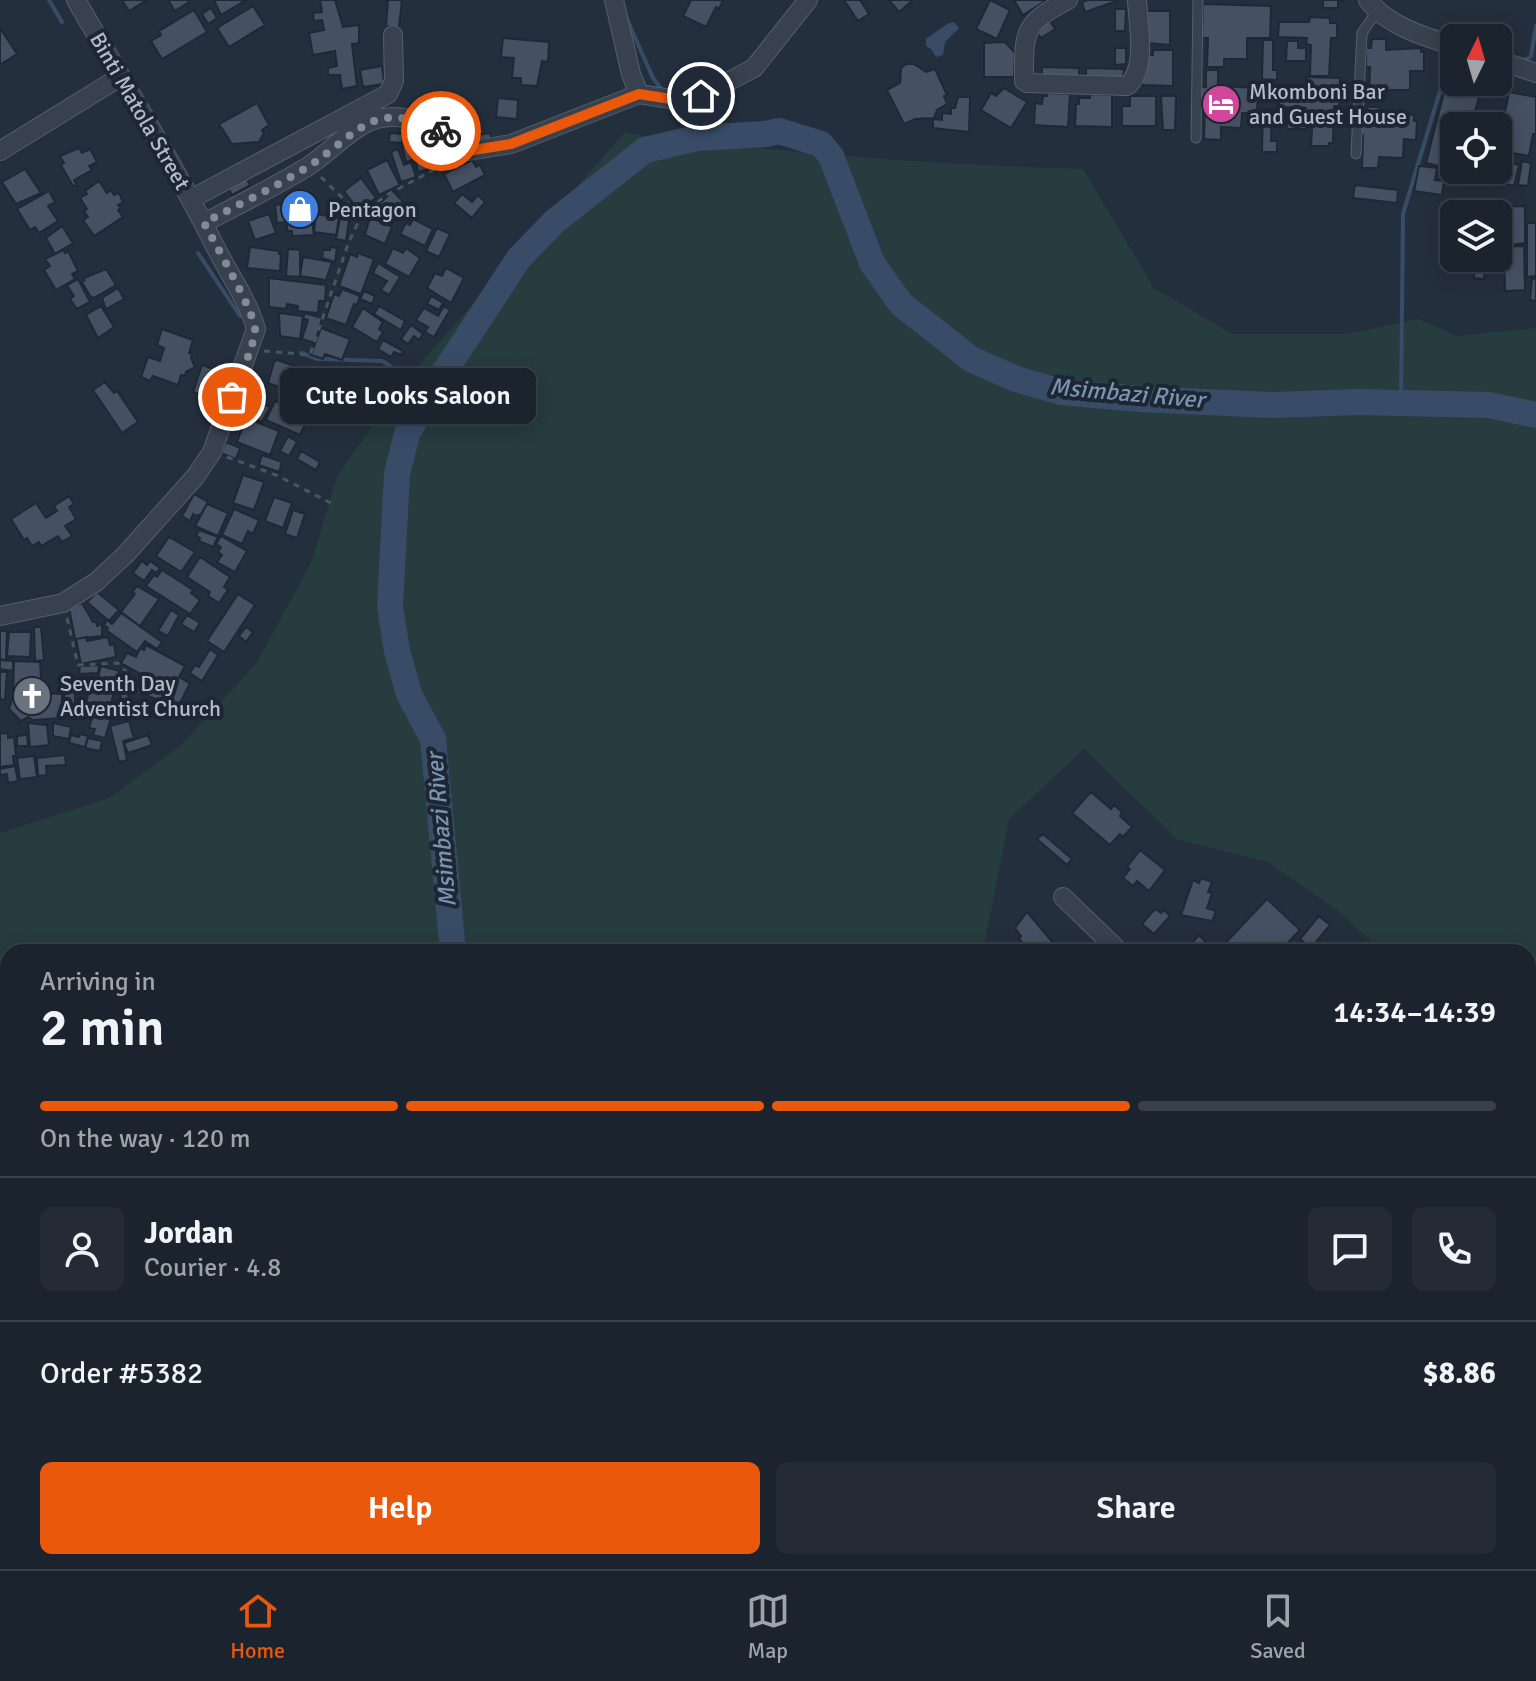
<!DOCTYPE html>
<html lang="en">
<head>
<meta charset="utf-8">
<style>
  :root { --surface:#1b232e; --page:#242b36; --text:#f1f3f6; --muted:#a0a4aa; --line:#39404a; --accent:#ea580c }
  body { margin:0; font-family:Signika,sans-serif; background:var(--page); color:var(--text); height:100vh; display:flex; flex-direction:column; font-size:30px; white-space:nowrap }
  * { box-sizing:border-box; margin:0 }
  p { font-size:26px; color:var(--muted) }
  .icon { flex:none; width:44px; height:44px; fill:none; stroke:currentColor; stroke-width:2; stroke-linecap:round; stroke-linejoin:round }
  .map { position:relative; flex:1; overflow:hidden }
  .drawer { position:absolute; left:0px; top:944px; width:1536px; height:626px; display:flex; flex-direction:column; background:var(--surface); border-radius:24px 24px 0 0; box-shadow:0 4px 20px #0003,0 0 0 2px var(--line) }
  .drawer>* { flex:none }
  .needle { width:52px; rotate:5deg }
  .fabs { position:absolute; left:1440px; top:24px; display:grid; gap:16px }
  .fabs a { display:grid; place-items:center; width:72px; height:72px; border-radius:12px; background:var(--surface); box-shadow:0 4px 20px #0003,0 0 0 2px var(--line); font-size:40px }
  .pin { position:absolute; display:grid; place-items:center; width:68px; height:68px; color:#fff; margin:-34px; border:4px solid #fff; border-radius:50%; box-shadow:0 2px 8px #0007 }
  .courier { position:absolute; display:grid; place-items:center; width:80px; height:80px; margin:-40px; border:6px solid #ea580c; border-radius:50%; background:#fff; color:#222; box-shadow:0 2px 10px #0007 }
  .bubble { position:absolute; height:56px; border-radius:12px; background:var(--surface); box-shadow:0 4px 20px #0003,0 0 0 2px var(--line); font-size:26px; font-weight:600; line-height:56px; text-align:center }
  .head em { font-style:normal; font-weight:600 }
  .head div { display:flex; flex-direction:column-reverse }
  .head { display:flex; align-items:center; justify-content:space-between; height:136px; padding:0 40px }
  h1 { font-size:52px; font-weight:600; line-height:60px }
  .bar { display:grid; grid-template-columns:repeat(4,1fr); gap:12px 8px; align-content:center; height:96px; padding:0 40px }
  .bar i { height:10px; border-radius:6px; background:var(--line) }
  .bar .on { background:var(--accent) }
  .bar p { grid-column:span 4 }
  .line { display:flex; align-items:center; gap:20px; padding:0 40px; border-top:2px solid var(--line) }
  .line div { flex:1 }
  .round { display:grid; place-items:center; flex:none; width:84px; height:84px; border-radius:12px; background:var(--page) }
  .primary-button { display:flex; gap:16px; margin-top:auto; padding:16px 40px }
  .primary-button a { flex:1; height:92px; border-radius:12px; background:var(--accent); color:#fff; font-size:32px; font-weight:600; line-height:92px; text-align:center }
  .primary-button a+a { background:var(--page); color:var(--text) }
  .menu { display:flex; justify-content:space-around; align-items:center; height:112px; border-top:2px solid var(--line); background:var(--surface); font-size:22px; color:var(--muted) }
  .menu a { display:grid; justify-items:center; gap:4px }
  .menu .on { color:var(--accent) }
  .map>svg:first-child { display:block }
</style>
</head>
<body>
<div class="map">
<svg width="1536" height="1569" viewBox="0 0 1536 1569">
  <rect width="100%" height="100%" fill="#242f3e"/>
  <!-- green -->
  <path fill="#263c3f" d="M624 133C776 152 929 165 1083 169L1154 288 1232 334H1348L1418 319 1457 336 1536 328V1101L1528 1093V952H1382L1341 913 1268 862 1177 839 1084 749 1009 819 983 952H8V1526H0V833L109 798 179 747 256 664 311 563 337 477 397 390Z
    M184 1562H353L343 1569H205Z
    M1177 1562H1291L1293 1569H1175Z"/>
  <!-- water -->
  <path fill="#394c67" d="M954 22 959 28 945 42 943 55 936 57 932 50 926 46V39L947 24Z"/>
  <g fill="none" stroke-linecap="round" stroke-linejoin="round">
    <!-- stream -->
    <path stroke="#394c67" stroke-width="4" d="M49 0 62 22
      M626 17 653 78 663 91
      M1460 35 1465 38
      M1521 59 1526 60 1531 56 1536 26
      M198 253 240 316
      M301 353 318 359 382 361 408 377 418 402 426 400
      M1401 405 1403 214 1452 51
      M0 1125 8 1127
      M1481 1562 1486 1569
      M997 1569 1004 1562"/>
    <!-- river -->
    <path stroke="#394c67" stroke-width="26" d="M453 952 433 739 409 694 397 651 390 607 397 474 407 434 426 400 519 258 555 221 645 150 697 138 766 134 779 131 821 144 831 156 872 263 901 304 971 359 1016 379 1061 392 1139 399 1274 405 1358 402 1489 405 1536 415
      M34 1562 79 1569
      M0 1563 15 1562
      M243 1569 247 1562"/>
  </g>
  <!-- building -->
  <path fill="#455162" stroke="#1f2835" stroke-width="2" d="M122 0H147L129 11Z
    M168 0H188L189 2 175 11Z
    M214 0H246L221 15Z
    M320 0H335L343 27 359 25V43L352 44 357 86 342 89 340 75H328V68L337 66 335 51 313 55 309 33 324 30 322 20 314 21 313 13 322 12Z
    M388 0H402L399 27 386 26Z
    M691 0H723L719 9 716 7 706 27 683 16Z
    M844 0H860L869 14 858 21Z
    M889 0H913L899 12Z
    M990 0 1010 10 997 39 976 29Z
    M1014 0H1047L1023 15Z
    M1088 0H1117V1L1085 12 1082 2Z
    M1323 0H1343V1H1338V8H1323Z
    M1203 4 1271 6 1270 38H1247V59H1224V67H1207L1208 38H1202Z
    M253 6 265 25 229 47 217 28Z
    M211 8 217 18 208 24 202 14Z
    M1115 9H1126L1125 31H1115Z
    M194 10 207 32 162 59 151 41 161 35 159 31Z
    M1139 11H1170V45L1147 43Z
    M1310 17 1330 18V23H1337V38H1331L1329 76H1310L1311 45 1306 44 1307 38 1278 37 1279 22H1309Z
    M1049 20 1055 29 1041 38 1035 29Z
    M0 28 17 54 1 64 0 63Z
    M503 38 549 42 548 62 542 61 537 86 521 85V78H512L514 58 501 57Z
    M1372 39H1386V50L1421 48V52H1424V71H1410V90H1386L1385 99H1369L1370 67H1366V48H1371Z
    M1263 40H1273V70H1277V80L1262 79Z
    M1287 41H1298V48H1306V61H1286Z
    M1005 42 1015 53 1014 77H984V43Z
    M1115 48H1126V64L1115 65Z
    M1153 50H1173V86L1142 85V61L1147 55H1153Z
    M1452 61 1454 82H1483L1471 126H1454V170L1426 163Z
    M906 64H914L926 72 935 69 947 95 944 96 947 104 937 110 934 118 915 119 904 124 887 90 900 83 901 68Z
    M382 66 384 84 363 87 360 70Z
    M1042 67 1079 68V78L1042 77Z
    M1086 68 1124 69 1123 79 1086 78Z
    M1206 70H1218V86L1258 88 1257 113H1242L1241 128 1221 127V140L1204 139 1205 105H1201V87H1206Z
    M1306 77 1340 78 1339 106H1334L1333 143H1329V146H1311L1313 114H1306V108L1279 107 1280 91 1306 92Z
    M1004 88 1027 102 1011 128 981 110 991 93 996 96Z
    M1509 92 1536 97V134H1533L1529 156 1498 150V131L1502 130 1498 129 1502 111 1505 112Z
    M1047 93 1070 94 1068 127 1034 125 1035 103 1042 104 1043 96H1047Z
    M1090 94 1112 95V127L1075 126 1076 104H1079V98H1090Z
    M1130 96H1156V126H1122V106H1130Z
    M1161 96H1176L1175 130H1163Z
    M958 97H970L969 132 933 128V119L942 120V113L951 114V108H955Z
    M498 98 518 100 517 119 496 117Z
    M257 103 269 125 262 130 264 133 259 142 232 144 219 124Z
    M1367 107H1380V118L1393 119V114L1414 115V121H1417L1416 140 1404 139 1403 158 1379 157 1378 168H1362L1363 135H1358L1359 114 1367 115Z
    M1263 109H1272L1271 141H1277V152H1262Z
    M1287 110H1298V116H1308V129H1287Z
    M390 133 403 134 402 143 389 142Z
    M490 133 492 142 464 146 463 137Z
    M419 142 422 157 406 162 402 146Z
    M79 148 82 153 90 149 97 162 89 166 92 170 74 180 77 185 73 186 61 165 64 163 60 156Z
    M398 149 404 165 411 162 416 177 401 182 391 152Z
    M426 158 429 169 418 172 416 163Z
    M387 160 400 185 379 195 367 170Z
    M472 160 476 167 480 165 485 175 453 192 444 174Z
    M1498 160 1519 165 1514 186 1482 178 1484 170H1498Z
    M1522 161 1531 163 1528 186 1518 185Z
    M1419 166 1437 168 1435 180 1444 181 1442 195 1414 191Z
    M25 169 41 193 16 204 2 182Z
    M245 176 250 185 232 195 227 186Z
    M361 178 376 198 359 211 344 191Z
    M99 181 107 193 111 190 114 195 118 193 120 195 123 202 118 205 121 208 118 210 123 217 94 236 83 220 88 217 84 211 87 209 80 198 87 194 85 191Z
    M1355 185 1398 190 1397 203 1353 198Z
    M49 191 55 202 48 206 58 221 39 233 35 227 30 230 17 209Z
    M393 191 406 205 388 221 378 205Z
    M462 194 472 202 478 195 485 202 472 218 454 203Z
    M309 201 314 235 292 236V231H287V222L277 223 275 205Z
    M1525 206V243L1503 246 1502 207Z
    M269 214 276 233 255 240 248 221Z
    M316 214 339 218 336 235 314 232Z
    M370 217 392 227 385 244 365 235Z
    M340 219 349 220 346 241 336 239Z
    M413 219 433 229 425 246 400 234 406 223 410 225Z
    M1527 223H1536V276L1527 277Z
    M62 226 73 243 55 254 46 238Z
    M437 228 450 234 439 257 426 251Z
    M1524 246 1525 290 1505 291 1504 247Z
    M250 247 279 251V254H281L280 271 247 268Z
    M330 247 337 248 335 262 322 258 323 250H330Z
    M393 248 403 253 406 248 420 258 409 277 385 264Z
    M288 249 300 250V277L286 276Z
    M63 250 65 253 68 251 78 271 72 274 75 279 56 290 44 270 50 266 45 259Z
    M358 253 374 259 361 294 339 286 350 254 357 257Z
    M303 257 332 262 326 280 300 276Z
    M1475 258H1486L1484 279 1474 278Z
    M378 263 400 277 389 295 381 290 387 281 373 273Z
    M446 268 464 278 451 303 427 288 435 273 442 276Z
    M106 269 116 285 94 298 90 296 82 282 85 280 84 278Z
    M269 278 326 285 325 301H319L318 313 297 311 298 306 287 304 286 309 269 307Z
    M1532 278 1536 279V301L1530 300Z
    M78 279 90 302 77 309 70 299 74 296 67 285Z
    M118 288 124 299 106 309 102 298Z
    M342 289 360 296 357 305 354 304 346 325 326 318 334 294 339 296Z
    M364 291 375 296 372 304 360 299Z
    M431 296 443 303 439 310 427 304Z
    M101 306 114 327 98 338 86 315Z
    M379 306 405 321 401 330 374 314Z
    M444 306 450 310 434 337 425 332 428 327 416 320 424 308 438 316Z
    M363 308 383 322 379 329 383 332 377 342 352 327Z
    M279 313 303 316 300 339 280 336Z
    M305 313 322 318 315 343 302 339 308 320 303 318Z
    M411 325 423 334 419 340 414 336 408 344 401 339Z
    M321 328 350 339 342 360 325 354 323 359 311 355Z
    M162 329 193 340 189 353 192 354 191 358 195 367 186 372 185 376 181 375 178 385 153 376 150 381 141 377 148 357 160 361 164 348 157 345Z
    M383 340 403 351 401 355 394 352 391 357 378 349Z
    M277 360 319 374 311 398 268 383 274 362Z
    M202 365 219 371 210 398 193 392Z
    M105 382 114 393 117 391 138 422 122 433 93 390Z
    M336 388 344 391 342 397 349 401 343 414 327 408Z
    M323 389 332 394 327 405 317 400Z
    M252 392 263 398 261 403 270 407 262 422 238 411 243 398 249 401Z
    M275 401 285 405 283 411 294 416 296 411 309 416 300 435 266 420Z
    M246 418 279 431 270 455 237 442Z
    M288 436 297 442 289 456 280 451Z
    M226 442 240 448 236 459 221 453Z
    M301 451 320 462 316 470 297 459Z
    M262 455 282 462 279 472 259 465Z
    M243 475 264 482 254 510 233 503Z
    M194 494 208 502 201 514 197 516 193 514 190 521 182 516Z
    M69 496 74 504 69 507 76 519 65 526 72 536 62 542 58 536 41 546 39 542 32 546 27 538 24 540 11 519 36 503 46 518 57 511 54 506Z
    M274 497 292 503 283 528 265 521Z
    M207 504 228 513 218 536 195 526Z
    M234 509 259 520 253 534 248 531 242 544 222 535Z
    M293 510 305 514 297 538 285 534Z
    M199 530 218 537 213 547 199 541 200 538 196 536Z
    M221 536 247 551 235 572 217 562 222 555 218 552 221 547 216 544Z
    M169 537 195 552 181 572 156 556Z
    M200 557 230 577 224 587 228 590 219 603 208 596 210 592 187 577Z
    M142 561 147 565 150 561 160 568 156 573 152 570 144 581 133 573Z
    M162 570 193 590 191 593 200 600 190 614 146 586 154 575 157 577Z
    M137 586 159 599 140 626 121 612 135 594 132 592Z
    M97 592 119 610 109 621 87 602Z
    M238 594 255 605 224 652 207 641Z
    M82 603 93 622H96L97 626 102 624V636L75 639 69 608Z
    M171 610 179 615 168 636 158 631Z
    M121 613 162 642 157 649 145 641 137 652 106 630 108 628 104 625 107 620 112 624Z
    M187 615 200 623 194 632 181 624Z
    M34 627H41L44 660 35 661Z
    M246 627 253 632 246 642 239 636Z
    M0 631H7L6 660 0 659Z
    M9 632H31L30 657 7 656Z
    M87 637V641L108 637 110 645 114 644 116 657 81 664 76 639Z
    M146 645 185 666 179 677 190 683 177 709 144 694 150 683 146 681 148 678 121 663 127 653 136 657 140 648 144 650Z
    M210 649 218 655 202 681 190 673 195 665 199 667Z
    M0 660 13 661V671L0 669Z
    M14 661 40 662 42 693 62 694V718L33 720 28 717 21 721 9 709 13 696Z
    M99 665 98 673 79 674 80 666Z
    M101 666 119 671 108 716 85 710 90 684 96 686Z
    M0 672H7L5 700 0 699Z
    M65 683H75V719L63 718Z
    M128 692 129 706 122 707 120 693Z
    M113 703H121L120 720 113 719Z
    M146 705 147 712 123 716 122 708Z
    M93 714 111 718 105 738 93 735 95 729 89 728Z
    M129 721 134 738 123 741 127 760 119 762 110 726Z
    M28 723 47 725 49 745 30 747Z
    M53 723 71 727 69 739 53 736Z
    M8 733V738L14 737 16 756H13L14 765 0 767V734Z
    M80 734 88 736 85 747 69 743 71 735 79 737Z
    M27 735 28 746H17V736Z
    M148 735 152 745 128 753 124 743Z
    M88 738 102 741 100 751 85 748Z
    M65 755 66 765 46 766 47 775 38 776 37 758Z
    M34 756 37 777 20 779 17 758Z
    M15 766 18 781 8 783 7 774 0 775V769Z
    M1091 792 1111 809 1114 805 1122 812 1120 816 1132 827 1123 837 1120 834 1110 845 1072 813Z
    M1043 834 1072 859 1067 865 1037 839Z
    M1140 850 1165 870 1149 891 1137 881 1133 886 1123 878 1130 869 1127 867Z
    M1201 878 1212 882 1208 892 1212 893 1207 908 1216 911 1212 921 1181 915 1193 880 1199 883Z
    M1267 899 1300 930 1279 952H1217Z
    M1155 909 1161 913 1164 910 1170 916 1154 934 1142 924Z
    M1027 912 1054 944 1045 952H1038L1036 949 1031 952 1019 939 1021 936 1015 928Z
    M1319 916 1330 925 1311 948 1300 939Z
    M1199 935 1208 944 1200 952H1184Z
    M1535 1160 1536 1209 1530 1213 1528 1210V1165Z
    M1536 1353V1379L1528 1366V1358Z
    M1528 1370 1536 1382V1388L1528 1394Z
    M1536 1506V1543L1528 1532V1512Z
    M333 1562H365L362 1566 367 1569H330Z
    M402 1562H453L437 1569H405Z
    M1309 1562H1333L1336 1569H1312Z"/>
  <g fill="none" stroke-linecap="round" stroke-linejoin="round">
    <defs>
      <path id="lane" d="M1196 138 1198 0
        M1356 154 1362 33 1377 11
        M1528 1249 1536 1251
        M1528 1308 1536 1305"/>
      <path id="street" d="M614 0 631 74 639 94 677 100 701 96 754 68 808 0
        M1068 0C1022 24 1024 32 1024 81L1027 83 1127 86C1148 69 1138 24 1137 0
        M1368 0C1386 25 1425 37 1454 46
        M1498 60 1536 73
        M0 151 120 77
        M191 199 388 94 394 81 393 35
        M204 223C238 205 274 187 307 167 326 155 342 137 361 126 398 103 439 129 468 151L511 144 639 94
        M0 616 63 603 96 582 125 555 195 477 212 452 256 329C248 301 231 277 218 252 175 166 124 83 76 0
        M1063 897 1120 952
        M1468 1562 1473 1569
        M563 1569 569 1562
        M980 1569 986 1562"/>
    </defs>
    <!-- lane casing -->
    <use href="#lane" stroke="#565f6c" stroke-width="11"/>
    <!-- street casing -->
    <use href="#street" stroke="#565f6c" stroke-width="20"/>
    <!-- path -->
    <path stroke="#44595c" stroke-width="3" stroke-dasharray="6 6" stroke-linecap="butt" d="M321 177 361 216
      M264 351 310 355 348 244 361 216 385 196 454 159
      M227 457 276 475 331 503
      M67 618 78 665 118 663 132 678 143 700"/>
    <!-- lane -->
    <use href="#lane" stroke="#38414e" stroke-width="9"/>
    <!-- street -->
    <use href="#street" stroke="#38414e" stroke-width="18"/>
  </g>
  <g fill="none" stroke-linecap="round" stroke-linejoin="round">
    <!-- done -->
    <path stroke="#828b98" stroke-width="8" stroke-dasharray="0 14.4" d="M232 397C239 376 252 353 255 331 257 316 214 242 204 223 239 204 276 187 309 166 361 132 372 98 441 131"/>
    <!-- route -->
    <path stroke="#ea580c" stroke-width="10" d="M441 131 468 151 511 144 639 94 677 100 701 96"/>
  </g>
  <!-- icons -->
  <defs>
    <symbol id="hotel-disc" viewBox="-11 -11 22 22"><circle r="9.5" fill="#d1479c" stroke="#1d2633"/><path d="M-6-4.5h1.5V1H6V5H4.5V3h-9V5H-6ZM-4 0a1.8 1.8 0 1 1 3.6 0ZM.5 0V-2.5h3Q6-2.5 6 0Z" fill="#fff"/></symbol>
    <symbol id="shop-disc" viewBox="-11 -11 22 22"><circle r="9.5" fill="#3f7fe0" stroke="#1d2633"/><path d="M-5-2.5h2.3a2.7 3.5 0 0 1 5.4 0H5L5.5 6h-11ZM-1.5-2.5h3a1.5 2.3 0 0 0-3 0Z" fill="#fff"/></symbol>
    <symbol id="church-disc" viewBox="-11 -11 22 22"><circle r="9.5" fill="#6b7280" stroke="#1d2633"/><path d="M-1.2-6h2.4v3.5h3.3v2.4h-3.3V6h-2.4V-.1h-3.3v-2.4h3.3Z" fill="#fff"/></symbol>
  </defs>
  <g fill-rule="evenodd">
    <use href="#hotel-disc" x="1199" y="82" width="44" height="44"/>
    <use href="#shop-disc" x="278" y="187" width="44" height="44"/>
    <use href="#church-disc" x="10" y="674" width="44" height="44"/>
  </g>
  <g text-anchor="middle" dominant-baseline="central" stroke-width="8" stroke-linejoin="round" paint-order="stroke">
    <!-- poi labels -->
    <g font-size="22" fill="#b4bcc9" stroke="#1d2633" text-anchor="start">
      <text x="1249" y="91">Mkomboni Bar<tspan x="1249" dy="25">and Guest House</tspan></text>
      <text x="328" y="209">Pentagon</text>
      <text x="60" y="683">Seventh Day<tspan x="60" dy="25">Adventist Church</tspan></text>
    </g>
    <!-- street labels -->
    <g font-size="22" fill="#b4bcc9" stroke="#1d2633">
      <text transform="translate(140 111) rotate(60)">Binti Matola Street</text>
    </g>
    <!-- water labels -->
    <g font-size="24" font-style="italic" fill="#7c92b1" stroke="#1d2633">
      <text transform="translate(1127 393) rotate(5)">Msimbazi River</text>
      <text transform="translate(441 830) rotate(-95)">Msimbazi River</text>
    </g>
  </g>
</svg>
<div class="fabs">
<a><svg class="needle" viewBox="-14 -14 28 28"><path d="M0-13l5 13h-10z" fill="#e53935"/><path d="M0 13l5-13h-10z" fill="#a0a4aa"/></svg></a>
<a><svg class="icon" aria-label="locate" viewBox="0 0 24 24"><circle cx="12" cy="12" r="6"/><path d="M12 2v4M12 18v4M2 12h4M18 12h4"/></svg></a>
<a><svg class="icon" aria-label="layers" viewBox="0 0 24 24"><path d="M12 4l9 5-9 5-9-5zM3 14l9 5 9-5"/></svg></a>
</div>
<div class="pin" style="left:232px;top:397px;background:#ea580c"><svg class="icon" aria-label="bag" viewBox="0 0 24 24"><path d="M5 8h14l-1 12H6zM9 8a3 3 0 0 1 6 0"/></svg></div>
<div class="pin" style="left:701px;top:96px;background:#1f2937"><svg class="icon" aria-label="home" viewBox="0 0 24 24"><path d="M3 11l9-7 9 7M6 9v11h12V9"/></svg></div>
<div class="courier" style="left:441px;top:131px"><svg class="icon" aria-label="bike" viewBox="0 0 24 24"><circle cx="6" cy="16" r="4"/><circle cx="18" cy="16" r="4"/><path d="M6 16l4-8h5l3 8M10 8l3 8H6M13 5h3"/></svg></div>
<div class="bubble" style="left:280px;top:368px;width:256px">Cute Looks Saloon</div>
<section class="drawer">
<div class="head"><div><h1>2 min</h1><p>Arriving in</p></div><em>14:34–14:39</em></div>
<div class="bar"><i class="on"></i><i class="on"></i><i class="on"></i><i></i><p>On the way · 120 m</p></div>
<div class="line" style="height:144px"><a class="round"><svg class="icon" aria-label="person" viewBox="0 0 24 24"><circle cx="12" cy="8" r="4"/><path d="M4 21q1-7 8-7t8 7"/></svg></a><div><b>Jordan</b><p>Courier · 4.8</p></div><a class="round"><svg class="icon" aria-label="chat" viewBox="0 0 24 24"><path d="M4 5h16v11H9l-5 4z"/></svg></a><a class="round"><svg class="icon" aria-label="phone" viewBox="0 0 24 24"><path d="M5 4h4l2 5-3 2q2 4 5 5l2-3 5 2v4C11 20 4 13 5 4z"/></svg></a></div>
<div class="line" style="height:104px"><div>Order #5382</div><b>$8.86</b></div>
<div class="primary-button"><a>Help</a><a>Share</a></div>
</section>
</div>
<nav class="menu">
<a class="on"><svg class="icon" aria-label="home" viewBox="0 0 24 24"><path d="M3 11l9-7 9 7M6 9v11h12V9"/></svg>Home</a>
<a><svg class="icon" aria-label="map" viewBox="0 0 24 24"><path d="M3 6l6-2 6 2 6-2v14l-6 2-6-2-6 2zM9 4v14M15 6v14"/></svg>Map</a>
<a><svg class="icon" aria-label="saved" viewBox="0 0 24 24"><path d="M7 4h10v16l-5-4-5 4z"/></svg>Saved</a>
</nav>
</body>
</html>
